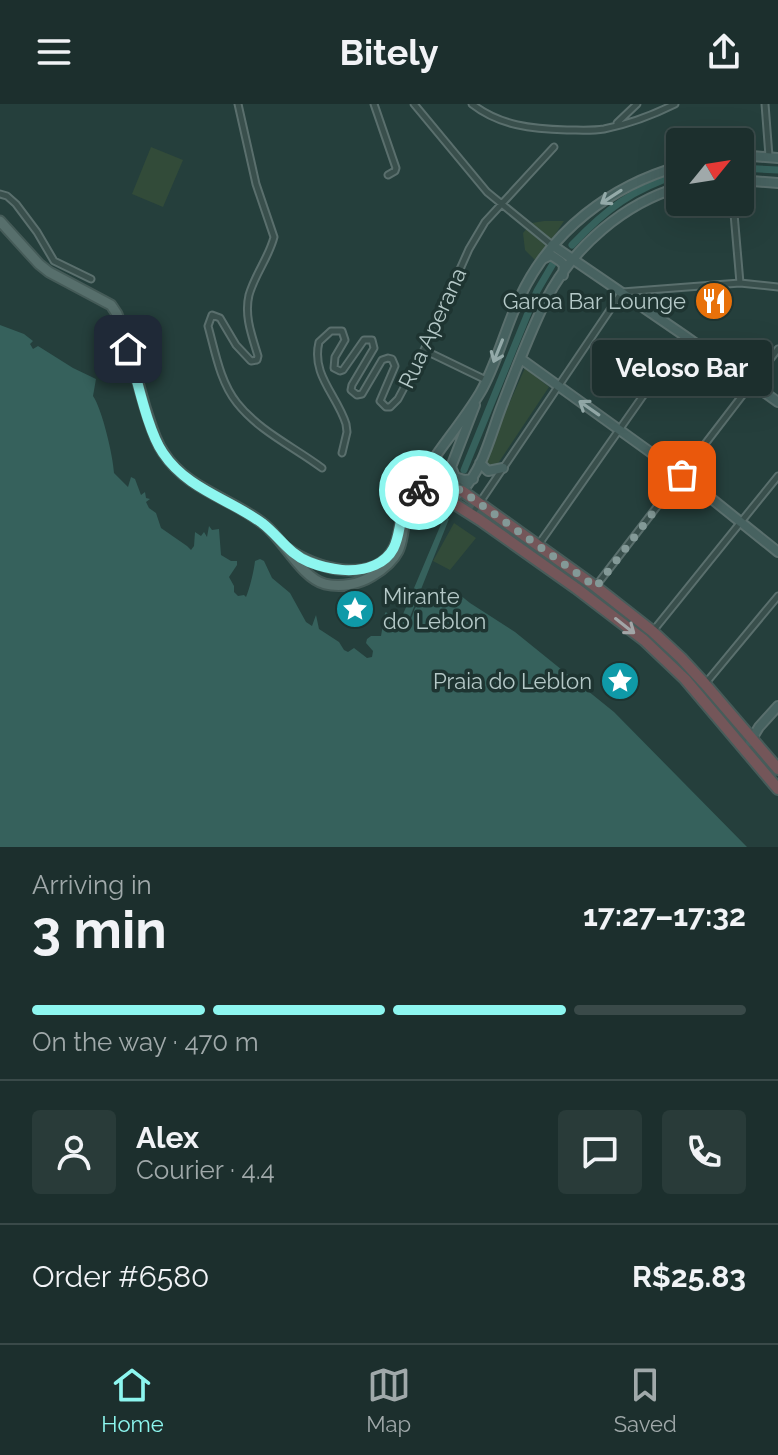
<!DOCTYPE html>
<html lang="en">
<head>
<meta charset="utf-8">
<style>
  :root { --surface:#1c2f2d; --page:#293b39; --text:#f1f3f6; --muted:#a0a9aa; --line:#3a4a49; --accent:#8df6ef }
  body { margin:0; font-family:Raleway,sans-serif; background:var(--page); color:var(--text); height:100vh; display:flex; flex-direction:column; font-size:30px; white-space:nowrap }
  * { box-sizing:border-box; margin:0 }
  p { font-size:26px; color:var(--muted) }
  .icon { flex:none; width:44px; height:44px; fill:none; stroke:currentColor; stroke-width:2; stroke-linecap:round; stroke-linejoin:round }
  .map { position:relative; height:743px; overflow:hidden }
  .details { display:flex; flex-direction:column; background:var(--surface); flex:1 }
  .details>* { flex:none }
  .needle { width:52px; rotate:60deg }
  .fabs { position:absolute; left:666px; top:24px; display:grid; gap:16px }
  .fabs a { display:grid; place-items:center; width:88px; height:88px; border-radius:8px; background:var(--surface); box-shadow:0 8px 32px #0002,0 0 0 2px var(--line); font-size:40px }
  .pin { position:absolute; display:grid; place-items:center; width:68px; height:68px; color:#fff; margin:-34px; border-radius:16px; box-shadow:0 4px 12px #0006 }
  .courier { position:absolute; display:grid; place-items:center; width:80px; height:80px; margin:-40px; border:6px solid #8df6ef; border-radius:50%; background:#fff; color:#222; box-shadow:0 2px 10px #0007 }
  .bubble { position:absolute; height:56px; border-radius:8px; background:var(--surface); box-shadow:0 8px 32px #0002,0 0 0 2px var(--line); font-size:26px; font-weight:700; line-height:56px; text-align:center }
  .head em { font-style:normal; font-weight:700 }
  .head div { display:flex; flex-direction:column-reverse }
  .head { display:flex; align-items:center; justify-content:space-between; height:136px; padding:0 32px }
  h1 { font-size:52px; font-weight:700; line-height:60px }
  .bar { display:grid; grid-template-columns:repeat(4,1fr); gap:12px 8px; align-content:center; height:96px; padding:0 32px }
  .bar i { height:10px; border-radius:6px; background:var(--line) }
  .bar .current { background:var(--accent) }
  .bar p { grid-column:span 4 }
  .line { display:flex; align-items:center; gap:20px; padding:0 32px; border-top:2px solid var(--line) }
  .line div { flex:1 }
  .round { display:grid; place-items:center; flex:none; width:84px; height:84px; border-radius:8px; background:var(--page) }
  header { display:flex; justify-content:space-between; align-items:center; height:104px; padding:0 32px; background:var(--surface); font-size:36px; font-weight:700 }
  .tabs { display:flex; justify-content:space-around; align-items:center; height:112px; border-top:2px solid var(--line); background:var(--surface); font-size:22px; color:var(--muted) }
  .tabs a { display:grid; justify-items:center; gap:4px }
  .tabs .current { color:var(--accent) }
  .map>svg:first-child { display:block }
</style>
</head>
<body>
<header><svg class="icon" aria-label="menu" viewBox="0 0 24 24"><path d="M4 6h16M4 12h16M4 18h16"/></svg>Bitely<svg class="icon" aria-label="share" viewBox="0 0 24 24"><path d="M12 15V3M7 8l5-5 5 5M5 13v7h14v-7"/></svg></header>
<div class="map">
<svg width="778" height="743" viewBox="0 0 778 743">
  <rect width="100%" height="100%" fill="#253f3c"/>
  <!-- green -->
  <path fill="#324b39" d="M151 43 183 56 163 103 132 90Z
    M544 117H564L537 158 525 146 523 129 532 119Z
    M525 264 549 283 497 361 492 363 487 360 485 354Z
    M454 419 476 434 450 466 433 457Z"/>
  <!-- water -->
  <path fill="#36615c" d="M0 221 24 230 33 237 30 240 33 245 38 242 73 264 96 275 93 292C102 305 113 351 114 369L128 383 131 373 135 375 141 391 145 388 146 394 150 395 146 398 149 404 156 409 161 424 187 442 191 446 194 442 195 428 201 432 204 428 207 433 209 422 212 426 219 425 221 451 231 457H237V461L229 473 234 482V488L238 492 244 491 246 493C250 484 254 466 255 457L260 455 264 457 272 474 290 489 306 518 312 522 316 511 319 525 339 538 344 546 348 548 354 544 367 554 372 553 373 547 366 539 367 535 371 532H381L385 509 386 508 392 514 399 512V514L401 515 444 413 449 415 408 518H410L415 504 425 494 446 489 460 491 470 499 515 528 614 608 747 743H0Z"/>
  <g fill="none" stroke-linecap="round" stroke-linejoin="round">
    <!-- canal -->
    <path stroke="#36615c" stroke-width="7" d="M740 64 778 66
      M572 141C606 105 633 85 680 70
      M464 366 537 187 554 158"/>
    <defs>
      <path id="street" d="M238 0 256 80 274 133C269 153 255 170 249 191 244 212 252 232 258 252L257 256 251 257 236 241 220 214 212 211 208 222C215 247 220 278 237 299 259 327 294 343 322 364
        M374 0 396 64 395 67 388 71
        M414 0 487 88 552 141
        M472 0C500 22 533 25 567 26 579 26 592 27 604 25 629 20 653 11 675 0
        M765 0 769 52
        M617 19 637 0
        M0 90 7 92 16 100 37 128 54 157 91 175
        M733 98 740 179
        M424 246 486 276
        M342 349 347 328 346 320C337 291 311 271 319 238L331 227H342L345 236 335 253 334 264 340 267 343 266 364 236H372L374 244 352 281 351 286 357 291 362 290 382 256 388 254 392 255 395 262 380 297 386 303H390L398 295 424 246 469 145 485 118 554 43
        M472 410 622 188 740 179 778 183
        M539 440 685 232
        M596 482 778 245
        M653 527 778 372
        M705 580 778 492"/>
      <path id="secondary" d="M740 51 778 54
        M740 76 778 79
        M552 141 685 232 778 298
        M543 155 551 151 560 157 564 161 563 171
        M521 255 682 371 778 448
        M480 359 488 367 503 364
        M473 375 464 376 455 373 451 363 475 301
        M462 387C483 365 490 333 501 304 515 268 529 230 546 196 573 143 624 99 680 83
        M412 390C430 354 459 324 480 289 497 260 505 224 520 193 551 127 610 82 680 62
        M750 638 759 623 778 602"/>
      <path id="primary" d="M0 117 39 160 49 168 111 201 117 210C128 240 136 272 145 303 150 318 154 335 163 348 187 386 232 394 265 421 284 437 302 474 325 480 341 484 359 480 372 472 382 466 393 457 398 447 402 439 402 431 404 423 409 399 428 395 450 397L462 387C449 380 441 377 427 382 394 394 406 420 394 444 375 482 314 464 288 445"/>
      <path id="highway" d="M462 387 596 483 652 527 681 554 705 580 778 665
        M450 397 480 416 576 484 644 536 685 575 778 685"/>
    </defs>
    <!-- street casing -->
    <use href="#street" stroke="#5a6f6d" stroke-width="9"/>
    <!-- secondary casing -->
    <use href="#secondary" stroke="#5a6f6d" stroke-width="12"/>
    <!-- primary casing -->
    <use href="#primary" stroke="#455b58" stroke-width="13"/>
    <!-- highway casing -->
    <use href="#highway" stroke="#475c5a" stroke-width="14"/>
    <!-- street -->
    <use href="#street" stroke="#394f4c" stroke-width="5"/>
    <!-- secondary -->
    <use href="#secondary" stroke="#476260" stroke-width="8"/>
    <!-- primary -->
    <use href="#primary" stroke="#576f6c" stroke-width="9"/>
    <!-- highway -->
    <use href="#highway" stroke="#745659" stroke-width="10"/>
  </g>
  <!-- one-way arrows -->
  <defs><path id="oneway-shaft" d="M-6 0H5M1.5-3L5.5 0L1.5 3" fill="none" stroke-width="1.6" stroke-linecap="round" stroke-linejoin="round" transform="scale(2)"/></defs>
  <g stroke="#94aaa9">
    <use href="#oneway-shaft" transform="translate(611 93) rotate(147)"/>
    <use href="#oneway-shaft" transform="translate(498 247) rotate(112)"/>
    <use href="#oneway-shaft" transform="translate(589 304) rotate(-145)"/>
  </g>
  <use stroke="#a2a6a7" href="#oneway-shaft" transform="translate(625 522) rotate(38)"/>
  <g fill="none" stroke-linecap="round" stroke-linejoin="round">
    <!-- done -->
    <path stroke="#839997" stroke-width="8" stroke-dasharray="0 14.4" d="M419 386 442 378 462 387 596 483 682 371"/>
    <!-- route -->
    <path stroke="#8df6ef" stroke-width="10" d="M128 245C137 273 147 326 163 349 187 385 229 395 262 419 279 432 289 450 309 458 329 466 355 470 375 461 411 445 389 407 419 386"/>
  </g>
  <!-- icons -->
  <defs>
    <symbol id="restaurant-disc" viewBox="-11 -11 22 22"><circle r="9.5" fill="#e8710a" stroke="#1e3431"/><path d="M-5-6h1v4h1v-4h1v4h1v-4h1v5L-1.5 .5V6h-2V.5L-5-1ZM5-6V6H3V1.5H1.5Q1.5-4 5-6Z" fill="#fff"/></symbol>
    <symbol id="sight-disc" viewBox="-11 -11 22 22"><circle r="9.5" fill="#0f9aa8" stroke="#1e3431"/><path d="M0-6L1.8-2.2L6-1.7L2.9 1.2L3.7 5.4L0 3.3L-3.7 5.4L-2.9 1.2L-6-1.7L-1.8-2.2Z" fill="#fff"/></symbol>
  </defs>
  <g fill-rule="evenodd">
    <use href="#restaurant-disc" x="692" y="175" width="44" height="44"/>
    <use href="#sight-disc" x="333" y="483" width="44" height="44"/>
    <use href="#sight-disc" x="598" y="555" width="44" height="44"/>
  </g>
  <g text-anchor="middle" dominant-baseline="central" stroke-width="7" stroke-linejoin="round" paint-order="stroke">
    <!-- poi labels -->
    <g font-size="22" fill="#b5c9c8" stroke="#1e3431" text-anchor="end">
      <text x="686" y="197">Garoa Bar Lounge</text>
      <text x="383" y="492" text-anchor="start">Mirante<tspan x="383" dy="25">do Leblon</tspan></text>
      <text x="592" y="577">Praia do Leblon</text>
    </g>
    <!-- street labels -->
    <g font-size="22" fill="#b5c9c8" stroke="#1e3431">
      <text transform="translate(432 224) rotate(-65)">Rua Aperana</text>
    </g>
  </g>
</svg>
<div class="fabs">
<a><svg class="needle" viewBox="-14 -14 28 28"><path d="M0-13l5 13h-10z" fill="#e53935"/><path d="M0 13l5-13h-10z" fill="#a0a9aa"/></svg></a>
</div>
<div class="pin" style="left:682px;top:371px;background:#ea580c"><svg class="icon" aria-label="bag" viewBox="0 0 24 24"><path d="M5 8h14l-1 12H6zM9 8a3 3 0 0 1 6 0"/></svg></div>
<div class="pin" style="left:128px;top:245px;background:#1f2937"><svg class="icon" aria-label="home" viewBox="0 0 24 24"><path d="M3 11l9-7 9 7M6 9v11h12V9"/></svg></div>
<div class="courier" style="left:419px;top:386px"><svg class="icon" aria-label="bike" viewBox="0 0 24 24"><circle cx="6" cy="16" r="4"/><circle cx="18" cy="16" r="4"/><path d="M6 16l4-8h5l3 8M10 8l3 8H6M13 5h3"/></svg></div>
<div class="bubble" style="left:592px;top:236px;width:180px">Veloso Bar</div>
</div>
<section class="details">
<div class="head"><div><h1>3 min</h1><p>Arriving in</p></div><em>17:27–17:32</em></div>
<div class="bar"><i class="current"></i><i class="current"></i><i class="current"></i><i></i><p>On the way · 470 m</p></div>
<div class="line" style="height:144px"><a class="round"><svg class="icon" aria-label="person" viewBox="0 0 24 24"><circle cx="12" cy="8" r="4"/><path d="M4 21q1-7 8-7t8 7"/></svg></a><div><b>Alex</b><p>Courier · 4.4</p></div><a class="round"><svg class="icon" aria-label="chat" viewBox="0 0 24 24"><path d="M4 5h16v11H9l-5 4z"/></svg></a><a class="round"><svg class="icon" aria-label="phone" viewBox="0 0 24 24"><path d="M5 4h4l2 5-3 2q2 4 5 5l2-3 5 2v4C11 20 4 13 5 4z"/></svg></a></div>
<div class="line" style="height:104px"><div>Order #6580</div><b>R$25.83</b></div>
</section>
<nav class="tabs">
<a class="current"><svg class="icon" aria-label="home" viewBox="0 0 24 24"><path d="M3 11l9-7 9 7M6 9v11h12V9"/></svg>Home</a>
<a><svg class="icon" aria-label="map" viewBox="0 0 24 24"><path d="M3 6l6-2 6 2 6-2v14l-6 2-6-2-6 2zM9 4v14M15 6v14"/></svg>Map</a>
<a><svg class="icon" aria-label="saved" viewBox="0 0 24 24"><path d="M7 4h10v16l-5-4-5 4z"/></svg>Saved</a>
</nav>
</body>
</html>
